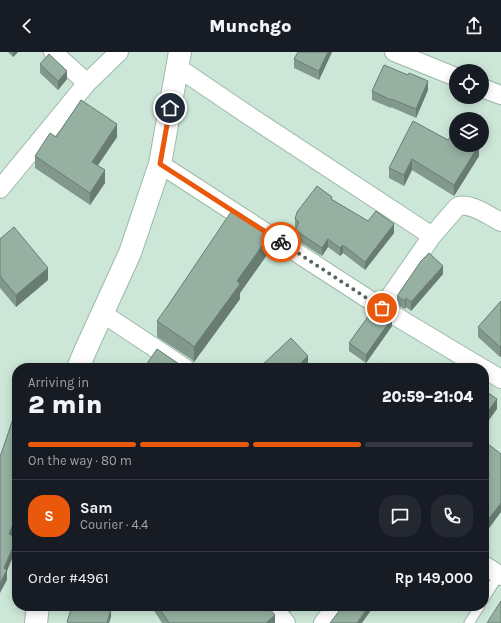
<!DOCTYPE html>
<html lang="en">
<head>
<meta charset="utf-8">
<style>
  :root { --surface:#171b24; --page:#242831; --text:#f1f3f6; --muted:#9ea1a6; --line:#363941; --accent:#ea580c }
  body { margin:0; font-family:Karla,sans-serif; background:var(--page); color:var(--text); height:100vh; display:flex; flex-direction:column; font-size:15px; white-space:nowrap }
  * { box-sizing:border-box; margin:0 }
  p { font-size:13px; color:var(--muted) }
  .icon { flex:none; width:22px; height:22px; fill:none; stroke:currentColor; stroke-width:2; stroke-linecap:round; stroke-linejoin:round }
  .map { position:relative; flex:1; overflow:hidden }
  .details { position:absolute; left:12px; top:311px; width:477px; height:248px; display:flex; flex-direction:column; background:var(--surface); border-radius:16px; box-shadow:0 2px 10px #0003 }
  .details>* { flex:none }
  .fabs { position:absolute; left:449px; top:12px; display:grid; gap:8px }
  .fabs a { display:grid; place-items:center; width:40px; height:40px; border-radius:50%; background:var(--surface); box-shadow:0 2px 10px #0003; font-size:20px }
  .pin { position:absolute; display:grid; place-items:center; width:34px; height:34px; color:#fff; margin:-17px; border:2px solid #fff; border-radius:50%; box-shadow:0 1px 4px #0007 }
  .courier { position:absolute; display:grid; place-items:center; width:40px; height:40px; margin:-20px; border:3px solid #ea580c; border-radius:50%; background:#fff; color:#222; box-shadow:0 1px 5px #0007 }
  .summary em { font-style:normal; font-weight:800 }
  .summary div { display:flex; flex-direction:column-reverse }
  .summary { display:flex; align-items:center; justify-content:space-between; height:68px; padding:0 16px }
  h1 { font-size:26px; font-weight:800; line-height:30px }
  .bar { display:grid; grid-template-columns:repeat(4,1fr); gap:6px 4px; align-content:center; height:48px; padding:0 16px }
  .bar i { height:5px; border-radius:3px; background:var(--line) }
  .bar .on { background:var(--accent) }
  .bar p { grid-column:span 4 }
  .line { display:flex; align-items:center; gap:10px; padding:0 16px; border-top:1px solid var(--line) }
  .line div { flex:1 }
  .round { display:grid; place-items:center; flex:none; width:42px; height:42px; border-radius:16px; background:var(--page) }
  header { display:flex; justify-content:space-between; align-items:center; height:52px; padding:0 16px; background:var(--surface); font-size:18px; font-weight:800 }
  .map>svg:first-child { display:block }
</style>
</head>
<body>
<header><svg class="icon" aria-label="back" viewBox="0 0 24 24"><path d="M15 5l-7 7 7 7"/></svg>Munchgo<svg class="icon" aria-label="share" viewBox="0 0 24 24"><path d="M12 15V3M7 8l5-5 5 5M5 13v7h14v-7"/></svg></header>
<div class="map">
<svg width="501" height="571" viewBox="0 0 501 571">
  <rect width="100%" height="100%" fill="#cce7d8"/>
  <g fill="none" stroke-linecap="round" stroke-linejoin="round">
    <defs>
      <path id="service" d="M484 547 499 523
        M469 571 480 554"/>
      <path id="minor" d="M53 0 87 31
        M394 0 456 25
        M177 15 248 63 432 184
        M482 36 501 43
        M160 112 382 256 482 316
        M0 137 87 31 119 0
        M382 256 432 184 458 154C472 151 489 164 501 170
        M102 261 185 316
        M484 317 501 327
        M484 513 501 524
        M272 554 286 571
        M323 571 336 554"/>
      <path id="primary" d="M78 316 86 297 130 201 160 112 180 0
        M36 571 38 554"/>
    </defs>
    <!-- service casing -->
    <use href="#service" stroke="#9db8a9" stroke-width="11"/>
    <!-- minor casing -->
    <use href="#minor" stroke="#9db8a9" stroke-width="20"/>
    <!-- primary casing -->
    <use href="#primary" stroke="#9db8a9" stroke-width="24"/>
    <!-- service -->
    <use href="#service" stroke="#fff" stroke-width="9"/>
    <!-- minor -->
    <use href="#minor" stroke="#fff" stroke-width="18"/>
    <!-- primary -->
    <use href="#primary" stroke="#fff" stroke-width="22"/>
  </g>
  <!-- wall -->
  <path fill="#81988b" d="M8 0H18L13 5Z
    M332 0 319 28 294 16V7Z
    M40 12 67 27 58 38 40 21Z
    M428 38 416 66 391 55V56L372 48V39Z
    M56 85H117L98 113 105 131 90 153 35 116V104Z
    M448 88 479 104 454 144 412 118 404 134 389 126V116Z
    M332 148 368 169 394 181 365 218 343 201 340 204 328 195 322 204 295 187V178L296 177 295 176V167Z
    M0 187 48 228 16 255 0 236Z
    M271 197 240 241V247L194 310 191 307 157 285V269Z
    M443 222 411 259 406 255 405 257 397 253V244Z
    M501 249V304L500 305 478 285V275Z
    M392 274 366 311 349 299V291Z
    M151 554H267L275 571H162Z
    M286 554H295L290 560Z"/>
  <!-- shaded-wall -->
  <path fill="#697c71" d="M13 0H18L13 5Z
    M328 0H332L319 28V19Z
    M67 19V27L58 38V29Z
    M428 29V38L416 66V57Z
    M117 72V85L92 122V110Z
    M479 93V104L454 144V133Z
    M412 107V118L404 134V123Z
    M105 118V131L90 153V141Z
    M394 172V181L365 218V210Z
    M271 181V197L240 241V247L194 310V295L237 229Z
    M328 187V195L322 204V196Z
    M343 193V201L340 204V196Z
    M443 214V222L411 259V250Z
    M48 216V228L16 255V243Z
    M406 246V255L405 257V249Z
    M392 266V274L366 311V303Z
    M501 294V304L500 305V295Z
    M308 304V313L305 316H296Z
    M497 347V357L484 375V365Z
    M501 451V460L484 483V473Z
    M17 463V472L9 492V482Z
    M17 486V495L7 519V518V528L0 541V531L4 516Z
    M290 554H295L290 560Z
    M369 554H372V557L362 571H357Z
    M111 557V565L109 571H107Z
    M275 563V571H266Z"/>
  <!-- building -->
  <path fill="#96b1a2" stroke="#697c71" d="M298 0H328L319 19 294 7Z
    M49 2 67 19 58 29 40 12Z
    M384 13 408 23 409 21 428 29 416 57 391 47V48L372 39Z
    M81 48 117 72 92 110 105 118 90 141 35 104 50 81 56 85Z
    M413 69 448 88 455 78H456V93H479L454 133 412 107 404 123 389 116Z
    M317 134 332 145 331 147 368 169 376 159 394 172 365 210 343 193 340 196 328 187 322 196 295 178 299 170 295 167 297 160Z
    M233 157 271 181 237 229 240 232 194 295 191 292 157 269 167 255Z
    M14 175 48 216 16 243 0 224V187Z
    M429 201 443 214 411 250 406 246 405 249 397 244 421 209Z
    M501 249V294L500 295 478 275Z
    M375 255 392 266 366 303 349 291Z
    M291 286 308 304 296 316H259Z
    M157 297 179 312 185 313 190 312 196 316H144Z
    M382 311 388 316H379Z
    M450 313 454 316H448Z
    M484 338 497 347 484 365Z
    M13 367 17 369V463L9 482 17 486 4 516 7 518 0 531V405Z
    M484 389 501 402V451L484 473Z
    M501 549V571H487Z
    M72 554H102L111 557 107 571H71L67 570Z
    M158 554H267L275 563 266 571H169Z
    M343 554H369L357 571H330Z"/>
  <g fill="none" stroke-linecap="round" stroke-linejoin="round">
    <!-- done -->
    <path stroke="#57675e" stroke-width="4" stroke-dasharray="0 7.2" d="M281 190 382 256"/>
    <!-- route -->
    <path stroke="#ea580c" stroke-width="5" d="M170 56 160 112 281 190"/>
  </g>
</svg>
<div class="fabs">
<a><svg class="icon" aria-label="locate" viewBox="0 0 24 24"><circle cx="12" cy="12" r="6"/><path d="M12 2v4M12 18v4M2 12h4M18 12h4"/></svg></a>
<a><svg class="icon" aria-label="layers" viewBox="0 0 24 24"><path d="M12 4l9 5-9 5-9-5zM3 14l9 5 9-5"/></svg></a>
</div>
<div class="pin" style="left:382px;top:256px;background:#ea580c"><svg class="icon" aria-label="bag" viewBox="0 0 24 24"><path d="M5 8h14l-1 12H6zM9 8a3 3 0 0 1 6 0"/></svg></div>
<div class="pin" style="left:170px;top:56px;background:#1f2937"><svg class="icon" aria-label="home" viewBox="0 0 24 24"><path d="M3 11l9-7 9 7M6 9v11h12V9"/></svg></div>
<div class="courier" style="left:281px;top:190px"><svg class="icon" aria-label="bike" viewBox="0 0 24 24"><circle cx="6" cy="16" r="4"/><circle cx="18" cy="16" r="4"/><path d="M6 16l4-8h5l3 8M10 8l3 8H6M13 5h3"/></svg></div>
<section class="details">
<div class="summary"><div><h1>2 min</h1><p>Arriving in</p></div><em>20:59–21:04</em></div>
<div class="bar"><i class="on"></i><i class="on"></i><i class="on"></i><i></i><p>On the way · 80 m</p></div>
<div class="line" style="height:72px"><b class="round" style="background:var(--accent);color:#fff">S</b><div><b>Sam</b><p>Courier · 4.4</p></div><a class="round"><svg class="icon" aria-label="chat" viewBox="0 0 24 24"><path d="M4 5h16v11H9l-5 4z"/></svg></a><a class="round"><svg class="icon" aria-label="phone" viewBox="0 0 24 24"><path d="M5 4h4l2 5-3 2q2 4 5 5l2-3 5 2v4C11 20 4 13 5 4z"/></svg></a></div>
<div class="line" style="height:52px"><div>Order #4961</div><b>Rp 149,000</b></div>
</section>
</div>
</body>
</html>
